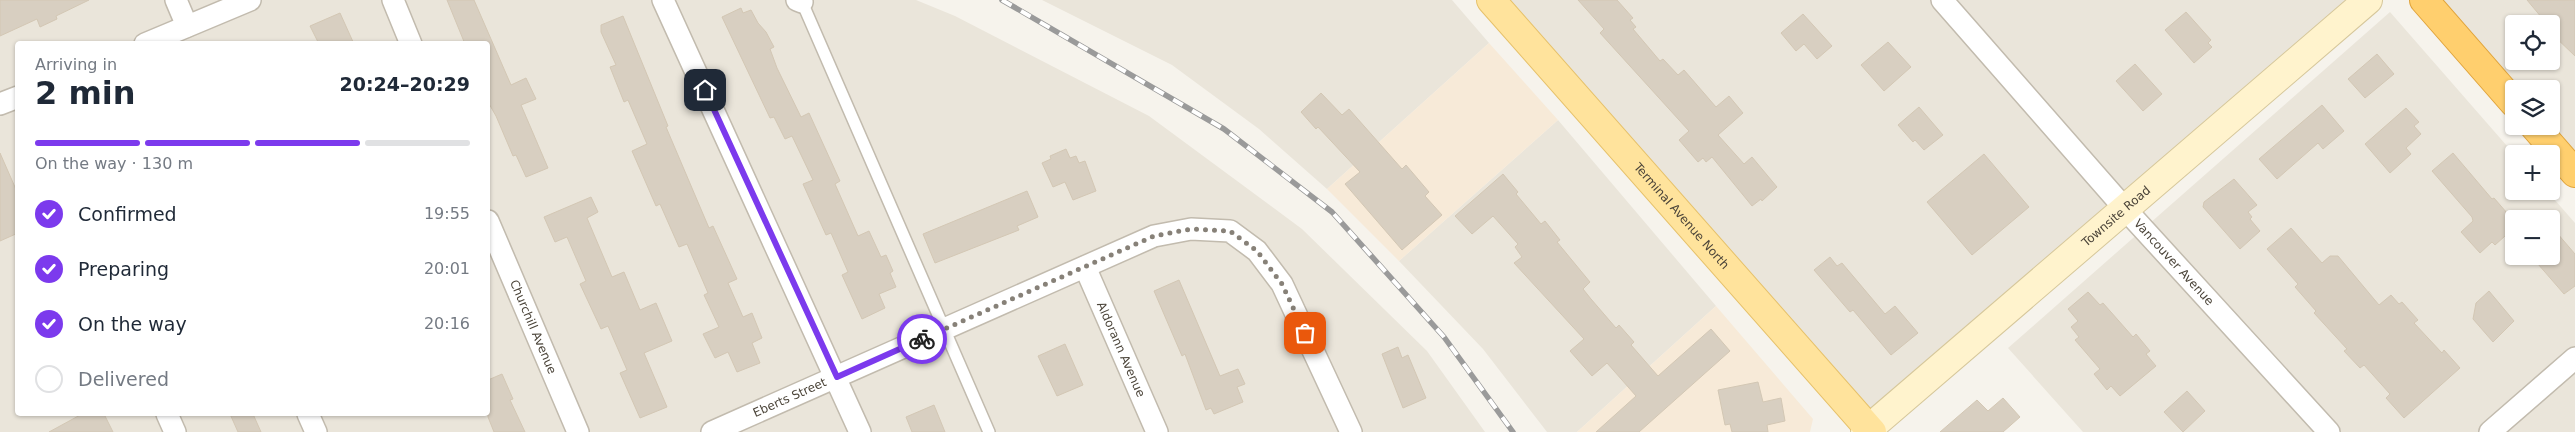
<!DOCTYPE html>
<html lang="en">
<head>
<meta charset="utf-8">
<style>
  :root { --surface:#fff; --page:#f2f2f3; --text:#1f2937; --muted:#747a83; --line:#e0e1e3; --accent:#7c3aed }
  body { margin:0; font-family:"DejaVu Sans",sans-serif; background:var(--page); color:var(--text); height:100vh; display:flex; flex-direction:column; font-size:19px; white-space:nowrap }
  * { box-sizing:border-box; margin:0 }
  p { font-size:16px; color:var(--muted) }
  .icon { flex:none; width:28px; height:28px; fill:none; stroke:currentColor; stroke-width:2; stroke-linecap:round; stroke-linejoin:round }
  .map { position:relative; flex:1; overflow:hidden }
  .panel { position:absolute; left:15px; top:41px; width:475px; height:375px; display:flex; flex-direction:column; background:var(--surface); border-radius:5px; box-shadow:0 1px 4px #0004 }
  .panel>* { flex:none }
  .buttons { position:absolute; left:2505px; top:15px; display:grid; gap:10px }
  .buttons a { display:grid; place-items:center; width:55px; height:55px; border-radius:5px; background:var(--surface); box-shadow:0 1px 4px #0004; font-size:25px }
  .pin { position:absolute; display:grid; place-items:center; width:42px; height:42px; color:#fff; margin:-21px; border-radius:10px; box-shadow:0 2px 8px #0006 }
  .courier { position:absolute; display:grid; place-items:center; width:50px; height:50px; margin:-25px; border:4px solid #7c3aed; border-radius:50%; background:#fff; color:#222; box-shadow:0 1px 6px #0007 }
  .summary em { font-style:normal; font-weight:600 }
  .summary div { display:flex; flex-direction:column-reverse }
  .summary { display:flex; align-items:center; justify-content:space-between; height:85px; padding:0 20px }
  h1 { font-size:32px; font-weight:600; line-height:38px }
  .bar { display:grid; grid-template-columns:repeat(4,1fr); gap:8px 5px; align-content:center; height:60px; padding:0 20px }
  .bar i { height:6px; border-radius:4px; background:var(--line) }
  .bar .active { background:var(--accent) }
  .bar p { grid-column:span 4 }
  ol { padding:0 20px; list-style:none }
  li { display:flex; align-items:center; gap:15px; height:55px }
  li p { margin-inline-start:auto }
  li .icon { padding:5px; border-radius:50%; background:var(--accent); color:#fff; stroke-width:4 }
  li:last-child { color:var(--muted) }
  li i { width:28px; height:28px; border:2px solid var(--line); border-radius:50% }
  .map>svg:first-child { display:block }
</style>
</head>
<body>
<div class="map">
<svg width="2575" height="432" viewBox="0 0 2575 432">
  <rect width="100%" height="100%" fill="#f6f3ec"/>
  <!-- residential -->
  <path fill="#eae5da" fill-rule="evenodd" d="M0 0H916L955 16 1149 116 1302 229 1427 351 1485 432H0ZM18 44H488V414H18Z
    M1042 0H1452L1489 43 1327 189 1259 129 1172 65Z
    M1502 0H2357L1871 420Z
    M2432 0H2575V159L2551 126V89H2514ZM2514 24H2551V61H2514Z
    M2390 12 2514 154V191H2547L2575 223V432H2083L2008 348ZM2514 219H2551V256H2514Z
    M1558 120 1716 306 1577 432H1547L1483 349 1399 261Z"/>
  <!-- commercial -->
  <path fill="#f7ead8" d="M1489 43 1558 120 1399 261 1327 189Z
    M1716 306 1813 419 1810 432H1577Z"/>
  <!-- building -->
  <path fill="#d8cfc1" stroke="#d3c7b4" d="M0 0H89L56 16 57 19 40 27 37 19 0 36Z
    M447 0H474L511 85 526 78 536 99 521 105 548 168 526 177 516 155 513 156 496 116 488 102V44H465Z
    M1578 0H1617L1633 18 1630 20 1636 27 1633 29 1660 61 1663 59 1678 75 1684 70 1716 107 1729 96 1743 113 1718 135 1744 164 1752 157 1777 187 1762 201 1761 199 1752 206 1712 157 1706 162 1703 158 1698 162 1679 140 1689 131 1600 33 1604 29Z
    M2527 0H2575V56L2551 33V24H2547Z
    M741 8 743 13 751 10 758 23 766 32 774 47 770 49 777 68 801 117 809 113 840 181 835 184 858 236 869 231 881 257 886 255 893 271 890 273 896 287 879 294 885 308 862 319 842 275 848 272 831 233 826 235 803 184 813 180 792 136 785 139 774 117 770 118 722 17Z
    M2186 12 2211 40 2208 43 2212 47 2194 63 2165 30Z
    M340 13 354 44H319L310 26Z
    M1803 14 1832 46 1817 59 1804 44 1796 51 1781 33Z
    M623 16 668 126 666 127 709 228 713 226 737 279 728 283 743 317 752 313 762 338 752 343 760 363 737 372 728 352 715 358 703 334 719 327 704 295 708 293 687 244 679 247 660 204 656 206 632 151 647 144 628 100 624 102 610 67 616 65 601 32V25Z
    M1888 42 1911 67 1884 91 1861 65Z
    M2377 54 2394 74 2365 98 2348 79Z
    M2135 64 2162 94 2143 111 2116 81Z
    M1321 93 1342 115 1349 109 1402 169 1406 165 1429 192 1425 196 1442 215 1402 250 1345 184 1360 172 1318 127 1316 129 1301 112Z
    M2322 105 2344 131 2323 149 2318 143 2277 179 2259 159Z
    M1919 107 1943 135 1924 150 1915 140 1913 142 1898 125Z
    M2406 108 2419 122 2414 126 2421 134 2406 148 2411 154 2390 173 2365 144Z
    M1066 149 1070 158 1076 156 1079 163 1085 161 1096 191 1073 200 1065 182 1053 187 1042 163 1051 159 1050 156Z
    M0 153 18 194V233L0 241Z
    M2453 153 2492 199 2494 198 2514 221V228L2495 245 2492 242 2480 253 2461 232 2473 221 2472 217 2432 171Z
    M1984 154 2029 207 1972 255 1927 202Z
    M1503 174 1518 192 1516 194 1541 224 1545 221 1560 240 1557 242 1590 282 1583 289 1591 299 1616 328 1619 325 1634 342 1631 345 1658 376 1711 329 1730 351 1639 432H1596L1636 396 1607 363 1592 376 1570 351 1584 339 1514 263 1522 257 1515 247 1518 244 1493 216 1472 234 1455 216Z
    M2234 179 2257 205 2248 212 2252 217 2250 219 2260 231 2240 249 2203 207 2204 202Z
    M1027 191 1038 217 1017 226 1019 230 935 263 923 234Z
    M591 197 598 212 587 218 612 277 624 272 640 310 656 303 672 341 644 353 667 407 640 418 620 373 627 370 608 326 601 329 580 284 586 281 567 237 555 242 544 217Z
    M2551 226 2575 254V286L2564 294 2531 256H2551Z
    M2291 228 2322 263 2330 256H2338L2379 305 2391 295 2399 304 2402 302 2418 320 2414 323 2442 353 2444 350 2460 368 2404 418 2386 398 2390 394 2364 365 2360 368 2344 351 2347 349 2314 313 2316 311 2295 287 2298 284 2267 249Z
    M1830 257 1837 266 1842 263 1885 314 1895 306 1918 333 1891 355 1853 310 1850 312 1814 270Z
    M1179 280 1220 376 1238 369 1245 384 1237 387 1243 402 1214 414 1211 408 1206 410 1185 354 1182 356 1154 291Z
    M2489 291 2514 321 2493 342 2473 319 2476 303Z
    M2088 292 2100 305 2103 303 2133 337 2136 334 2150 351 2146 354 2156 366 2120 396 2111 386 2107 390 2094 374 2100 369 2075 340 2079 337 2071 327 2078 321 2068 309Z
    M1065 344 1083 385 1057 396 1038 356Z
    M1398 347 1402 358 1408 355 1426 398 1403 408 1382 354Z
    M502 374 513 399 510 400 525 432H494L488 417V380Z
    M1758 382 1763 402 1781 398 1785 421 1767 425 1768 432H1732L1730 424 1725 425 1718 390Z
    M2187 391 2205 411 2183 432 2164 412Z
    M2003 398 2020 417 2003 432H1940L1977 400 1988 411Z
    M934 405 945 432H912L906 417Z
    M82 414H104L113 432H49Z
    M230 414H253L261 432H238Z"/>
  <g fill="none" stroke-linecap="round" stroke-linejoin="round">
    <defs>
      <path id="lane" d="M802 2 989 432"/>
      <g id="street">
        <path d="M176 0 187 26"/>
        <path d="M393 0 411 44"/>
        <path d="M663 0 860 432"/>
        <path d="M797 0 802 2"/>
        <path id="s1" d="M1942 0 2126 210 2329 432"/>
        <path d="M145 44 250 0"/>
        <path d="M0 104 18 97"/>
        <path id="s2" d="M488 221 578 432"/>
        <path id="s3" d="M1085 267 1157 432"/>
        <path d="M167 414 175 432"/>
        <path d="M308 414 316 432"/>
        <path id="s4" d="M712 432 1154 236 1191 229 1230 231 1257 251 1282 284 1351 432"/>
        <path d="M2490 432 2575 358"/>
      </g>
      <g id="secondary">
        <path id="s5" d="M1865 432 2368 0"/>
      </g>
      <g id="primary">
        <path id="s6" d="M1491 0 1872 432"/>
      </g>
      <path id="highway" d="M2424 0 2514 103
        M2534 126 2575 173"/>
    </defs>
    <!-- lane casing -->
    <use href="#lane" stroke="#c2bbae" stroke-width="14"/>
    <!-- street casing -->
    <use href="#street" stroke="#c2bbae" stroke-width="24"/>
    <!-- secondary casing -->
    <use href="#secondary" stroke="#d6c79b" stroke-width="30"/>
    <!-- primary casing -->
    <use href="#primary" stroke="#e6c16a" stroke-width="30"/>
    <!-- highway casing -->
    <use href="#highway" stroke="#e0a43c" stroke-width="30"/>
    <!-- lane -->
    <use href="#lane" stroke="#fff" stroke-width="11"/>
    <!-- street -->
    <use href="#street" stroke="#fff" stroke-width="21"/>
    <!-- secondary -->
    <use href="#secondary" stroke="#fff3cd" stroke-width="28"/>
    <!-- primary -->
    <use href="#primary" stroke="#ffe39c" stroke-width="28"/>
    <!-- highway -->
    <use href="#highway" stroke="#ffcf6e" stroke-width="28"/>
    <defs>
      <path id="rail" d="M1002 0 1224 129 1332 212 1444 337 1513 432"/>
    </defs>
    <!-- rail casing -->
    <use href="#rail" stroke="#9a9a9a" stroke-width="5.5"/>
    <!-- rail -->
    <use href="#rail" stroke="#fff" stroke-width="4" stroke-dasharray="11" stroke-linecap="butt"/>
  </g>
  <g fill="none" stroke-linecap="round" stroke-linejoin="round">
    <!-- done -->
    <path stroke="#878178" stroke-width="5" stroke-dasharray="0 9" d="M922 339 1154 236 1191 229 1230 231 1257 251 1282 284 1305 333"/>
    <!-- route -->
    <path stroke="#7c3aed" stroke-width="6" d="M705 90 837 377 922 339"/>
  </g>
  <g text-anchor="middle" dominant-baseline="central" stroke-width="4.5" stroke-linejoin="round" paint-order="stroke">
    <!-- street labels -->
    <g font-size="12" fill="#4b4439" stroke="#fff">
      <text stroke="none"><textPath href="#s6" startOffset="288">Terminal Avenue North</textPath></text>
      <text stroke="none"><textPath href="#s5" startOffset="331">Townsite Road</textPath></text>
      <text stroke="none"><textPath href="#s1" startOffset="350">Vancouver Avenue</textPath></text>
      <text stroke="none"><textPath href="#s2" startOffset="115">Churchill Avenue</textPath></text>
      <text stroke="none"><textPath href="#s3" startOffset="90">Aldorann Avenue</textPath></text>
      <text stroke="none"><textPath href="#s4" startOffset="85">Eberts Street</textPath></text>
    </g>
  </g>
</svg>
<div class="buttons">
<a><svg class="icon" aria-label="locate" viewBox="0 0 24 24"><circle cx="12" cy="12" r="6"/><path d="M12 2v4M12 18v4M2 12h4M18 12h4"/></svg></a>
<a><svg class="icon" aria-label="layers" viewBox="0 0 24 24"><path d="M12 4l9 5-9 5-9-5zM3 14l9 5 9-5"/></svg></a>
<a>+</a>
<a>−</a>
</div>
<div class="pin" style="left:1305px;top:333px;background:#ea580c"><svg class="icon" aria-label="bag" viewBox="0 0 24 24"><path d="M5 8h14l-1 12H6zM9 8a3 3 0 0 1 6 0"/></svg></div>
<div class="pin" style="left:705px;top:90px;background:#1f2937"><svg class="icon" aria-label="home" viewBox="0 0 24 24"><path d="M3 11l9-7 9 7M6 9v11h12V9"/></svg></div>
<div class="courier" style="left:922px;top:339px"><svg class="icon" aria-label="bike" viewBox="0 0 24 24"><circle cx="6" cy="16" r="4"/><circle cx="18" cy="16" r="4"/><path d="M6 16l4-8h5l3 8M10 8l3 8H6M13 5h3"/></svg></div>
<section class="panel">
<div class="summary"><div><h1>2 min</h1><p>Arriving in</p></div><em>20:24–20:29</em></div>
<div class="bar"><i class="active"></i><i class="active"></i><i class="active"></i><i></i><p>On the way · 130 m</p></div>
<ol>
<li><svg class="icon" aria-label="check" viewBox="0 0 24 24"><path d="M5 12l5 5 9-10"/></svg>Confirmed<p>19:55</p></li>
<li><svg class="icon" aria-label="check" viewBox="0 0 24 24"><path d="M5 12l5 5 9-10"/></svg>Preparing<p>20:01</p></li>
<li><svg class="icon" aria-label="check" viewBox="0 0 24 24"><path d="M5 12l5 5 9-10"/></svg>On the way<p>20:16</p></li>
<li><i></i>Delivered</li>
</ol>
</section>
</div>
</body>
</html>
